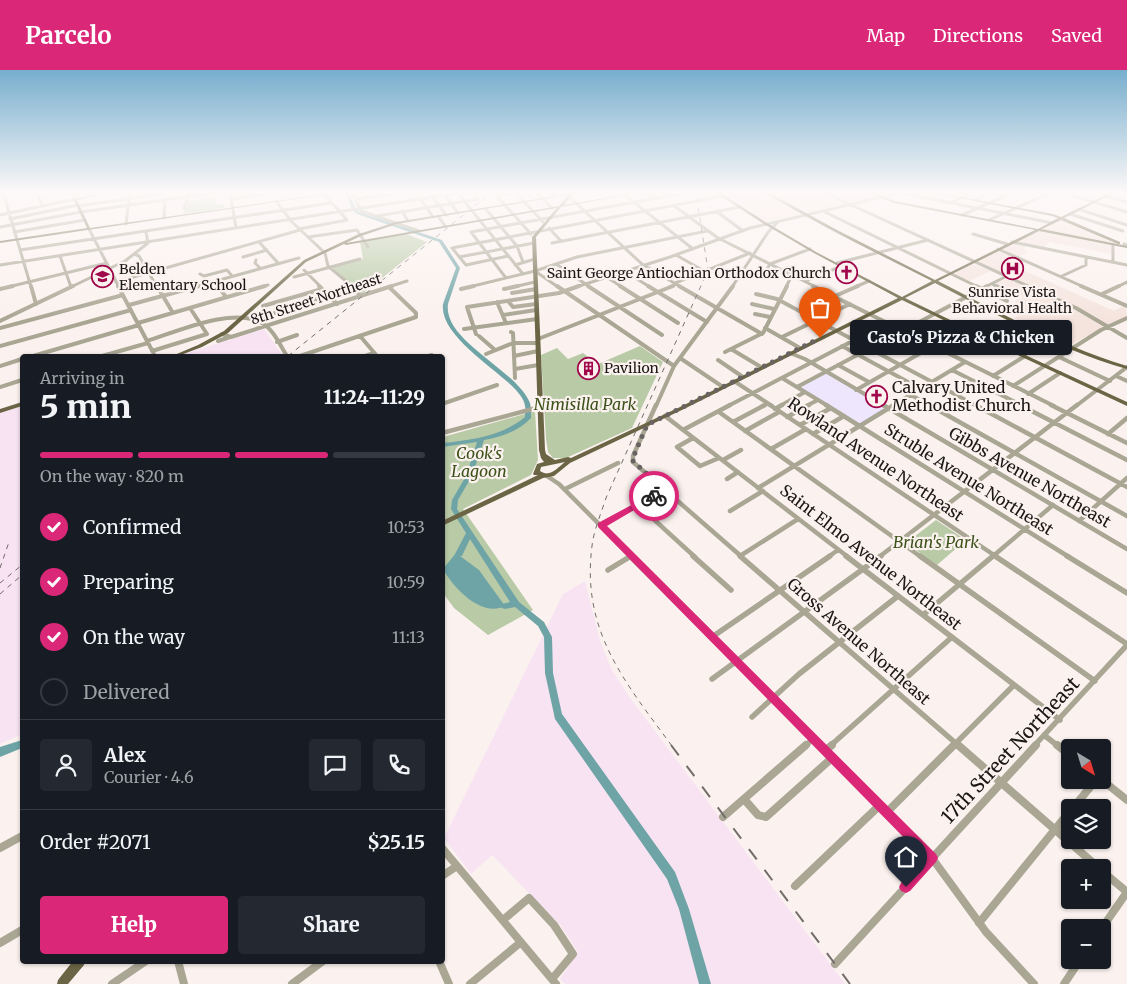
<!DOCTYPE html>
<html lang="en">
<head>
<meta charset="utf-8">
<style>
  :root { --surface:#171b24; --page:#242831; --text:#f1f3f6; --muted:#9ea1a6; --line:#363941; --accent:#db2777 }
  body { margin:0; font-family:Merriweather,serif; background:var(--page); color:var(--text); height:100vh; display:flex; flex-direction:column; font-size:19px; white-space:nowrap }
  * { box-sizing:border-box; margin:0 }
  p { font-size:16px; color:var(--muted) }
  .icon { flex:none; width:28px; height:28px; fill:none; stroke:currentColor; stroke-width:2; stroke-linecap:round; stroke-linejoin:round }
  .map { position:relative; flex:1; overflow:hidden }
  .sheet { position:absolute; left:20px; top:284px; width:425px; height:610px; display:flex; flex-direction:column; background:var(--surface); border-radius:5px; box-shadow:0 1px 4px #0004 }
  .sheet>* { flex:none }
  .needle { width:32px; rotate:142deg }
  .fabs { position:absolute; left:1061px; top:669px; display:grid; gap:10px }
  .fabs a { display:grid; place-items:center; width:50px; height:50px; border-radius:5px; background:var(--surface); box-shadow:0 1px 4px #0004; font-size:25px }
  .pin { position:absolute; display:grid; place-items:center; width:42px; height:42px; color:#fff; margin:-51px -21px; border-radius:50% 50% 50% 0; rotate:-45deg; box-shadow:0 0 5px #0007 }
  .pin .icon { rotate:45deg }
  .courier { position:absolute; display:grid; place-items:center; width:50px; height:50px; margin:-25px; border:4px solid #db2777; border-radius:50%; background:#fff; color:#222; box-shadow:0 1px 6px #0007 }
  .bubble { position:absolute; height:35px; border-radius:5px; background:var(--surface); box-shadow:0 1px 4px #0004; font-size:16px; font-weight:800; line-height:35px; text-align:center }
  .head em { font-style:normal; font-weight:800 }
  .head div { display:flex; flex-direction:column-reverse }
  .head { display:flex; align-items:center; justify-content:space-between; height:85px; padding:0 20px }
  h1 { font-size:32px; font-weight:800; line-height:38px }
  .bar { display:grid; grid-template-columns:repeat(4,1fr); gap:8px 5px; align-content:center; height:60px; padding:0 20px }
  .bar i { height:6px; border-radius:4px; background:var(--line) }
  .bar .current { background:var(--accent) }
  .bar p { grid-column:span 4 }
  .line { display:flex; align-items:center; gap:12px; padding:0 20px; border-top:1px solid var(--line) }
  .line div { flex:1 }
  .round { display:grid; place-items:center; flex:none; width:52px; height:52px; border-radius:5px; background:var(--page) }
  ol { padding:0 20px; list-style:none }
  li { display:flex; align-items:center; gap:15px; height:55px }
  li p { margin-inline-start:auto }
  li .icon { padding:5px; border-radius:50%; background:var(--accent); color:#fff; stroke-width:4 }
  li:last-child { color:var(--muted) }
  li i { width:28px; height:28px; border:2px solid var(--line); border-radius:50% }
  .action { display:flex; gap:10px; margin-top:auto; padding:10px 20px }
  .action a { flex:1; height:58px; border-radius:5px; background:var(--accent); color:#fff; font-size:20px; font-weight:800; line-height:58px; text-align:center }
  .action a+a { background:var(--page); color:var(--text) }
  header { display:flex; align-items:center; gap:30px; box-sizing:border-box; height:70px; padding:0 25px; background:var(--accent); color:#fff }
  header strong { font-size:24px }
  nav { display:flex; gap:28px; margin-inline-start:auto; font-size:18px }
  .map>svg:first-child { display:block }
</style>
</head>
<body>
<header>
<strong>Parcelo</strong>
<nav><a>Map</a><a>Directions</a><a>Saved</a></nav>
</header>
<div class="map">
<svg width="1127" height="914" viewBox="0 0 1127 914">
  <rect width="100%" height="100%" fill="#fbf2ef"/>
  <!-- built -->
  <path fill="#f5e4de" d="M694 122H900L767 152 725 124 703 128Z
    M1062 149 1127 176 1113 174V184L1049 172 1043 178 1026 175 1025 180 1028 183 1009 189 1012 192 1010 194 1114 241 1125 235 1127 247 1108 255 974 191Z
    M972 194 991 201 969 211 954 204Z
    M1008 209 1068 236 1104 257 1072 274 1014 248 1019 245 1015 231 1023 227 994 214Z"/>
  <!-- industrial -->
  <path fill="#f8e3f3" d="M264 259 283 286H177Z
    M22 335V664L0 674V342Z
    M585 511 600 571 612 600 630 628 845 914H565L560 909 578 882 561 856 492 785 471 804 444 768 563 524Z"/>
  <!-- education -->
  <path fill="#eee6fc" d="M826 302 888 338 860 356 798 317Z"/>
  <!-- green -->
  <path fill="#b9caa7" d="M217 126 216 135 223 134 224 138 183 144 188 131Z
    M406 164 427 172 362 224 332 197 363 189 360 172Z
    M640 276 663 292 632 358 566 388H553L548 382 546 369 541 285 557 278 568 289 583 283 598 294Z
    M535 341 538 390 531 405 463 439 533 540 488 565 454 538 443 523V367Z
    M936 450 966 470 937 495 906 473Z"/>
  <!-- water -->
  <path fill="#6fa4a7" d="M456 483 479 500 505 536C482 548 453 518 443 499Z"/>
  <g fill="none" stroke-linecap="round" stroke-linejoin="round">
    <!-- river -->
    <path fill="#6fa4a7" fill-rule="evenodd" d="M345 122H348L356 139 359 142 442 170 460 198 448 234C443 271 516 299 530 333 531 337 531 343 531 348 519 361 501 367 484 370L472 406 458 430 457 439 519 532 544 552 552 567 553 603 562 644 675 802 689 839 711 914H699L679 839 667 809 555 649 545 603 544 567 538 556 515 537 505 539 502 538 501 536 502 534 510 532 470 469 462 486H456L455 484 466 463 451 439 452 430 466 406 477 372 442 377V373C471 370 502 366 525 347 525 344 526 339 525 336 524 328 517 321 512 316 493 297 439 264 443 234L456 198 439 172 357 144 352 139Z
      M22 670V678L0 687V677Z"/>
    <!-- minor-far4 -->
    <path stroke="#a9a694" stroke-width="3" d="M3 122 31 217
      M37 122 42 136
      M230 122 236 158
      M352 122 361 141 419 161
      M416 122 433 147
      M429 122 446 145
      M457 122 523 204
      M493 122 531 164
      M536 122 552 138
      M549 122 554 126
      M564 122 642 194 681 217
      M646 122 655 129
      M823 122 1030 217
      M995 122 1006 125
      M1061 122 1127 142
      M516 123 543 152
      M902 123 1052 153
      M324 124 347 150
      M444 124 458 143
      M625 125 693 179
      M497 126 523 122
      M1106 126 1127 132
      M231 129 277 122
      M356 129 406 122
      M975 130 985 125
      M276 131 292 152 325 183 328 196 353 217
      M950 133 973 122
      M673 135 718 168 816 217
      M78 136 161 124
      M184 138 190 122
      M485 138 517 176 523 192
      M1078 139 1127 155
      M402 141 408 151
      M716 141 743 161
      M825 142 978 217
      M1070 144 1123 161
      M0 145 75 129 72 122
      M962 145 1015 122
      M377 146 478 129 472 122
      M438 146 445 156
      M164 148 165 129
      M10 149 78 135
      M989 150 1052 122
      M126 154 130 122
      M0 157 81 142 219 122
      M549 158 561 171
      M89 159 119 217
      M299 159 347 150
      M14 162 85 150
      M973 164 1007 174
      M308 167 357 160 368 177
      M1012 172 1127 195
      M260 173 278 193
      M552 173 740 137
      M1124 174 1127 175
      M1113 175V192
      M998 179 1084 217
      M20 180 331 133
      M134 184 139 186 157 217
      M676 185 704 201
      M60 186 71 217
      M508 186 466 195 452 178 723 126
      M243 187 267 180
      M459 187 534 173
      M256 190 255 193 260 198
      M837 193 928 170
      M556 194 590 217
      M0 195 464 122
      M515 195 535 189
      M304 200 321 217
      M535 201 558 217
      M624 201 650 217
      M200 204 204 206 227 200 232 206
      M764 204 770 194 810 179
      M605 206 622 217
      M1062 206 1086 195V187
      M294 207 360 189
      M506 208 471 162 684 123
      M215 211 219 217
      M805 211 842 196
      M116 212 300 160
      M675 213 750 183
      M992 214 998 217
      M8 217 107 193
      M71 217 125 191 148 173 146 162
      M194 217 299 188
      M261 217 268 215
      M388 217 407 211
      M469 217 535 201 577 187 707 161
      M513 217 535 212
      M576 217 670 187 750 158 904 122
      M669 217 677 214
      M732 217 769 161 778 152
      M786 217 792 205
      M855 217 869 211
      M985 217 1007 206
      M1117 217 1127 212"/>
    <!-- minor-far3 -->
    <path stroke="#a9a694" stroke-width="4" d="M31 216 36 234
      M118 216 155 286
      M157 216 173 243
      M218 216 226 227
      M319 216 337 234
      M351 216 361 226
      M557 216 674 296
      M588 216 662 265
      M620 216 678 253
      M648 216 707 252
      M679 216 762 264
      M813 216 1054 336
      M976 216 1007 231
      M996 216 1017 226
      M1027 216 1076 238 1127 268
      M1081 216 1127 236
      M0 219 13 216
      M461 219 474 216
      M504 219 518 216
      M512 223 536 219
      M756 224 777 229 977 336
      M1102 224 1119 216
      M835 226 858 216
      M314 230 354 218
      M508 231 513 237 536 234
      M497 232 506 253
      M752 234 774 239
      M129 235 199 216
      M263 236 322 219
      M755 244 770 247
      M503 245 536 240
      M255 249 275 243
      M0 251 73 216
      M138 253 265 216
      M0 258 123 225
      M765 258 800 278
      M464 259 537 249
      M511 262 513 263 515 308
      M222 264 231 267 392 216
      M476 264 467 237 559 223 579 216
      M360 266 377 286
      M479 266 495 280
      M782 267 850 234
      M538 269 673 216
      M147 271C176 262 233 236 262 253 273 259 280 275 287 286
      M218 271 230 267
      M277 272 297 265
      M0 276 131 240
      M842 276 921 319
      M731 279 761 297
      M152 281 207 264 190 238
      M725 282 763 263 787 216
      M790 283 805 289 885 336
      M486 284 513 273H538
      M33 286 139 255
      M102 286 148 273
      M300 286 416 247V243L389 217
      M365 286 374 283
      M428 286 432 285
      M514 286 538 281
      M1059 287 1110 311
      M680 288 723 317
      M718 290 743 307
      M838 295 869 312
      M0 296 22 289
      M515 299 538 295
      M952 300 1023 336
      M993 306 1025 286
      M1116 306 1127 311
      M782 308 828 336
      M734 311 772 336
      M1013 316 1101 260 1127 248
      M0 317 22 310
      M797 317 987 216
      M856 320 933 276
      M1028 324 1060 303
      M911 325 931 336
      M442 334 497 315
      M656 336 674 296 733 216
      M728 336 887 253
      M762 336 767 334
      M780 336 805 322
      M806 336 818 330
      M892 336 965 292
      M1076 336 1127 297"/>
    <!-- minor-far2 -->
    <path stroke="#a9a694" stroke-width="4.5" d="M656 335 633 386V392L742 487
      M770 335 997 487
      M826 335 1069 487
      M883 335 1127 479
      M929 335 1127 446
      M975 335 1127 417
      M1020 335 1127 390
      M1051 335 1127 373
      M775 339 782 335
      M719 342 921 487
      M665 346 848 487
      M787 347 809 335
      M733 352 765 335
      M800 355 831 338
      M683 360 730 335
      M745 361 779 342
      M442 363 540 337
      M813 364 844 346
      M1108 364 1127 348
      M693 368 677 377 700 396 719 388
      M771 379 806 359
      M723 390 741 380
      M547 406 559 414 632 487
      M727 409 738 402
      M758 418 894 335
      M565 419 618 393
      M638 435 695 487
      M730 441 763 421
      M1079 451 1127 408
      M601 455 664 420
      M740 486 798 449
      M828 487 838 480
      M879 487 1077 335
      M992 487 1053 435"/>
    <!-- minor-far1 -->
    <path stroke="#a9a694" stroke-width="5.5" d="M630 486 820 676
      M693 486 731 520
      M740 486 959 676
      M846 486 1060 650
      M920 486 1095 611
      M995 486 1127 574
      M1067 486 1127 523
      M608 500 631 486
      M923 545 993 486
      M712 567 830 486
      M712 609 881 486
      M752 647 799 604 898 526
      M1044 665 1058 676
      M805 676 813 669
      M830 676 952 567
      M953 676 1014 615
      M1034 676 1127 575"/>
    <!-- minor -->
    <path stroke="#a9a694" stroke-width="8" d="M819 675 932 788 986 862 1034 914
      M958 675 1099 798
      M1057 675 1070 685
      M825 681 832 675
      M1102 710 1127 730
      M744 729 758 745 766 747 832 688
      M1073 738 1096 710
      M887 742 954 675
      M723 747 806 675
      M0 778 22 766
      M442 778 556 914
      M1102 801 1127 822
      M442 806 457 796
      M795 816 880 735
      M503 850 529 828 554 855 573 884 552 909
      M979 853 1070 741
      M1102 858 1127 822
      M0 873 22 860
      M178 891 184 914
      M439 891 449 914
      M835 894 1036 675
      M112 914 146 891
      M292 914 323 891
      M470 914 521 872
      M1064 914 1080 890"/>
    <!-- major -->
    <path fill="#6b6545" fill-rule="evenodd" d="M107 122H112L77 130 90 158 338 122H344L0 173V171L87 158 73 129Z
      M580 122H585L572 125 564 135 639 122H644L561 137 536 167 545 380 546 384 555 390 568 387 571 388 680 337 898 228 814 183 764 154 716 123V122H719L767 153 816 182 902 227 932 211C876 183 819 155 765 123V122H768L837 160 935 210 1035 160 894 133 869 123V122H872L895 131 1038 159 1058 148 1052 146 928 122H933L1053 144 1061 147 1112 122H1115V123L1064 148 1120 172V174H1118L1061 150 1042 159 1127 176V178L1039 161 938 211C1000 243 1061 276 1127 296V299C1059 280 998 245 935 213L905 228 971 260 1127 332V336L968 262 902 230 684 339 570 393 554 406 543 408 442 456V451L538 405H534L533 404 537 394 544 392 541 388 539 380 532 167 557 138 346 175 344 174 306 192 228 263 202 277 178 286H172L198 275 224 261 304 190 359 164 396 152ZM568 125 559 136 346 173 361 166 397 154ZM565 392C557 398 550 408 540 401L541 397Z
      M22 332V336L0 343V339Z
      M73 891H85L84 895 68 914H57L58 910Z"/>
    <!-- rail-far1 -->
    <path stroke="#726d6b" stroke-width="1" stroke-dasharray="5 5" stroke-linecap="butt" d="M288 286 492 122
      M0 498 9 472
      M0 513 22 495
      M0 524 22 505
      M672 676C625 612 581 561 592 476 594 459 601 444 606 428L708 200 697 130 691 122"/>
    <!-- rail -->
    <path stroke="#726d6b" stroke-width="2" stroke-dasharray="13 13" stroke-linecap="butt" d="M671 675 850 914"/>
  </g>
  <!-- sky -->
  <linearGradient id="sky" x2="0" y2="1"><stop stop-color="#77aece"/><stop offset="0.49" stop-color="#fdf9f8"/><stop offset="1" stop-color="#fdf9f8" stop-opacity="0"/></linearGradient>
  <rect width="1127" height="250" fill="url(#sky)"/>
  <!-- route -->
  <path fill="#db2777" d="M652 424 658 426 607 456 936 784 938 788 936 792 910 821 906 823 901 821 899 817 901 813 924 788 598 457V453Z"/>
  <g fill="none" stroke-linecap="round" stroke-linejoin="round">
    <!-- done -->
    <path stroke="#696462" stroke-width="5" stroke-dasharray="0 9" d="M654 426 664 420 632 390 647 355 820 268"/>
  </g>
  <!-- icons -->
  <defs>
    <symbol id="hospital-ring" viewBox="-11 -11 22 22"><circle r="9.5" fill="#fbf2ef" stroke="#a00649" stroke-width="1.5"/><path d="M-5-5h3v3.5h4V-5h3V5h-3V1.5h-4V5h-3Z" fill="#a00649"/></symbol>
    <symbol id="church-ring" viewBox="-11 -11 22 22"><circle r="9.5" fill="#fbf2ef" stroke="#a00649" stroke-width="1.5"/><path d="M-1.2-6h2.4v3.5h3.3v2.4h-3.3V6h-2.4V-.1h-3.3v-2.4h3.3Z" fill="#a00649"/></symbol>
    <symbol id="school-ring" viewBox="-11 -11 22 22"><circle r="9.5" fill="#fbf2ef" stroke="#a00649" stroke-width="1.5"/><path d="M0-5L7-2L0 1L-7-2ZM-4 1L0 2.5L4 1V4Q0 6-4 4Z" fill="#a00649"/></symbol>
    <symbol id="building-ring" viewBox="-11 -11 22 22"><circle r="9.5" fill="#fbf2ef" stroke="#a00649" stroke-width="1.5"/><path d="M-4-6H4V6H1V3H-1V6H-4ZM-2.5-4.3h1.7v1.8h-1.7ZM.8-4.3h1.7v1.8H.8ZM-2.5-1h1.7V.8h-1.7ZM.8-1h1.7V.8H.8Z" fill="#a00649"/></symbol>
  </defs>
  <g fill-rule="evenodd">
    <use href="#hospital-ring" x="1000" y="186" width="25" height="25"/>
    <use href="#church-ring" x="834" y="190" width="25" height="25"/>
    <use href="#school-ring" x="90" y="194" width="25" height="25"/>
    <use href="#building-ring" x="576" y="286" width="25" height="25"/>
    <use href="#church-ring" x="864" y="314" width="25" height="25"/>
  </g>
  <g text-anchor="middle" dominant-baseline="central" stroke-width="4.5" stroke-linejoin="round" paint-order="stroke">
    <!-- far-poi labels -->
    <g font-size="14" fill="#1a1716" stroke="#fbf2ef" text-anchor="start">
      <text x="119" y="199">Belden<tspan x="119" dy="16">Elementary School</tspan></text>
      <text x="831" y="203" text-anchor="end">Saint George Antiochian Orthodox Church</text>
      <text x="1012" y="222" text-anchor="middle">Sunrise Vista<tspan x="1012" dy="16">Behavioral Health</tspan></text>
      <text x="604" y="298">Pavilion</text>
    </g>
    <!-- far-street labels -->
    <g font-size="14" fill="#1a1716" stroke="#fbf2ef">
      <text transform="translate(316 229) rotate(-18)">8th Street Northeast</text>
    </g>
    <!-- poi labels -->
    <g font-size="16" fill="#1a1716" stroke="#fbf2ef" text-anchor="start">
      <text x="892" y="317">Calvary United<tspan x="892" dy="18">Methodist Church</tspan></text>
    </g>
    <!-- park labels -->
    <g font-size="16" font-style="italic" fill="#3c521a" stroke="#fbf2ef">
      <text x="585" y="334">Nimisilla Park</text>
      <text x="479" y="383">Cook's<tspan x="479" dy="18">Lagoon</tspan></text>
      <text x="936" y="472">Brian's Park</text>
    </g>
    <!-- street labels -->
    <g font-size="16" fill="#1a1716" stroke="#fbf2ef">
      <text transform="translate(876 389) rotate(34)">Rowland Avenue Northeast</text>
      <text transform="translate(1030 407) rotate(30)">Gibbs Avenue Northeast</text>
      <text transform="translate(969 409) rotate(32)">Struble Avenue Northeast</text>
      <text transform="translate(871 487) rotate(38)">Saint Elmo Avenue Northeast</text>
      <text transform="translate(859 571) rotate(41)">Gross Avenue Northeast</text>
    </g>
    <!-- near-street labels -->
    <g font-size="19" fill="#1a1716" stroke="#fbf2ef">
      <text transform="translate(1010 680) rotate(-47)">17th Street Northeast</text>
    </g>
  </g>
</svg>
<div class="fabs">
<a><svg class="needle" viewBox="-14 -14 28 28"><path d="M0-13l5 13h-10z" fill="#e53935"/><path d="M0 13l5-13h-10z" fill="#9ea1a6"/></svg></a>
<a><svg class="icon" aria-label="layers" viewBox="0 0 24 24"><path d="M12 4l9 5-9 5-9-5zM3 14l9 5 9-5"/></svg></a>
<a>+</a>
<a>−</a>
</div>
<div class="pin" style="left:820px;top:268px;background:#ea580c"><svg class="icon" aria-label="bag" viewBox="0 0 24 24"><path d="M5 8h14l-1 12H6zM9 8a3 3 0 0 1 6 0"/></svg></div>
<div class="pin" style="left:906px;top:817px;background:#1f2937"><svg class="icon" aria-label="home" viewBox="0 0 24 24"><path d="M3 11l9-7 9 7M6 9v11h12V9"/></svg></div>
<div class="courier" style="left:654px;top:426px"><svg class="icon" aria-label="bike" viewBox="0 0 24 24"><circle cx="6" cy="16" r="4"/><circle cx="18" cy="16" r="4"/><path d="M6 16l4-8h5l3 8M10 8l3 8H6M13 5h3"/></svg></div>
<div class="bubble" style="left:850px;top:250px;width:222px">Casto's Pizza &amp; Chicken</div>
<section class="sheet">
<div class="head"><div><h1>5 min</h1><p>Arriving in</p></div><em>11:24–11:29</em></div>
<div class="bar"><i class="current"></i><i class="current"></i><i class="current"></i><i></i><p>On the way · 820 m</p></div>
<ol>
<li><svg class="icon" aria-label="check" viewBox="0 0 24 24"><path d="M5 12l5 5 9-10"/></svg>Confirmed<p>10:53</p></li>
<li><svg class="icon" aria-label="check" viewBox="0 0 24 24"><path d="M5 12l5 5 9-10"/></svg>Preparing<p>10:59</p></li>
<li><svg class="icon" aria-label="check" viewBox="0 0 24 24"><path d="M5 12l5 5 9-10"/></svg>On the way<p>11:13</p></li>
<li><i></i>Delivered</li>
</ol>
<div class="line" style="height:90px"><a class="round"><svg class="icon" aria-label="person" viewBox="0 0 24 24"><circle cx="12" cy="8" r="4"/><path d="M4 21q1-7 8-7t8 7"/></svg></a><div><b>Alex</b><p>Courier · 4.6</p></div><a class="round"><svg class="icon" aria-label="chat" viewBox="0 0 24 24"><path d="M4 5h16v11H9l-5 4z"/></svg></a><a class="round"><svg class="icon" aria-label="phone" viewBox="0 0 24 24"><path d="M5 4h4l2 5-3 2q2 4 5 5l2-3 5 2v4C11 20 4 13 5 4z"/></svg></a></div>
<div class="line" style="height:65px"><div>Order #2071</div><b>$25.15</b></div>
<div class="action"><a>Help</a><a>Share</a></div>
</section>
</div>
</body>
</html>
